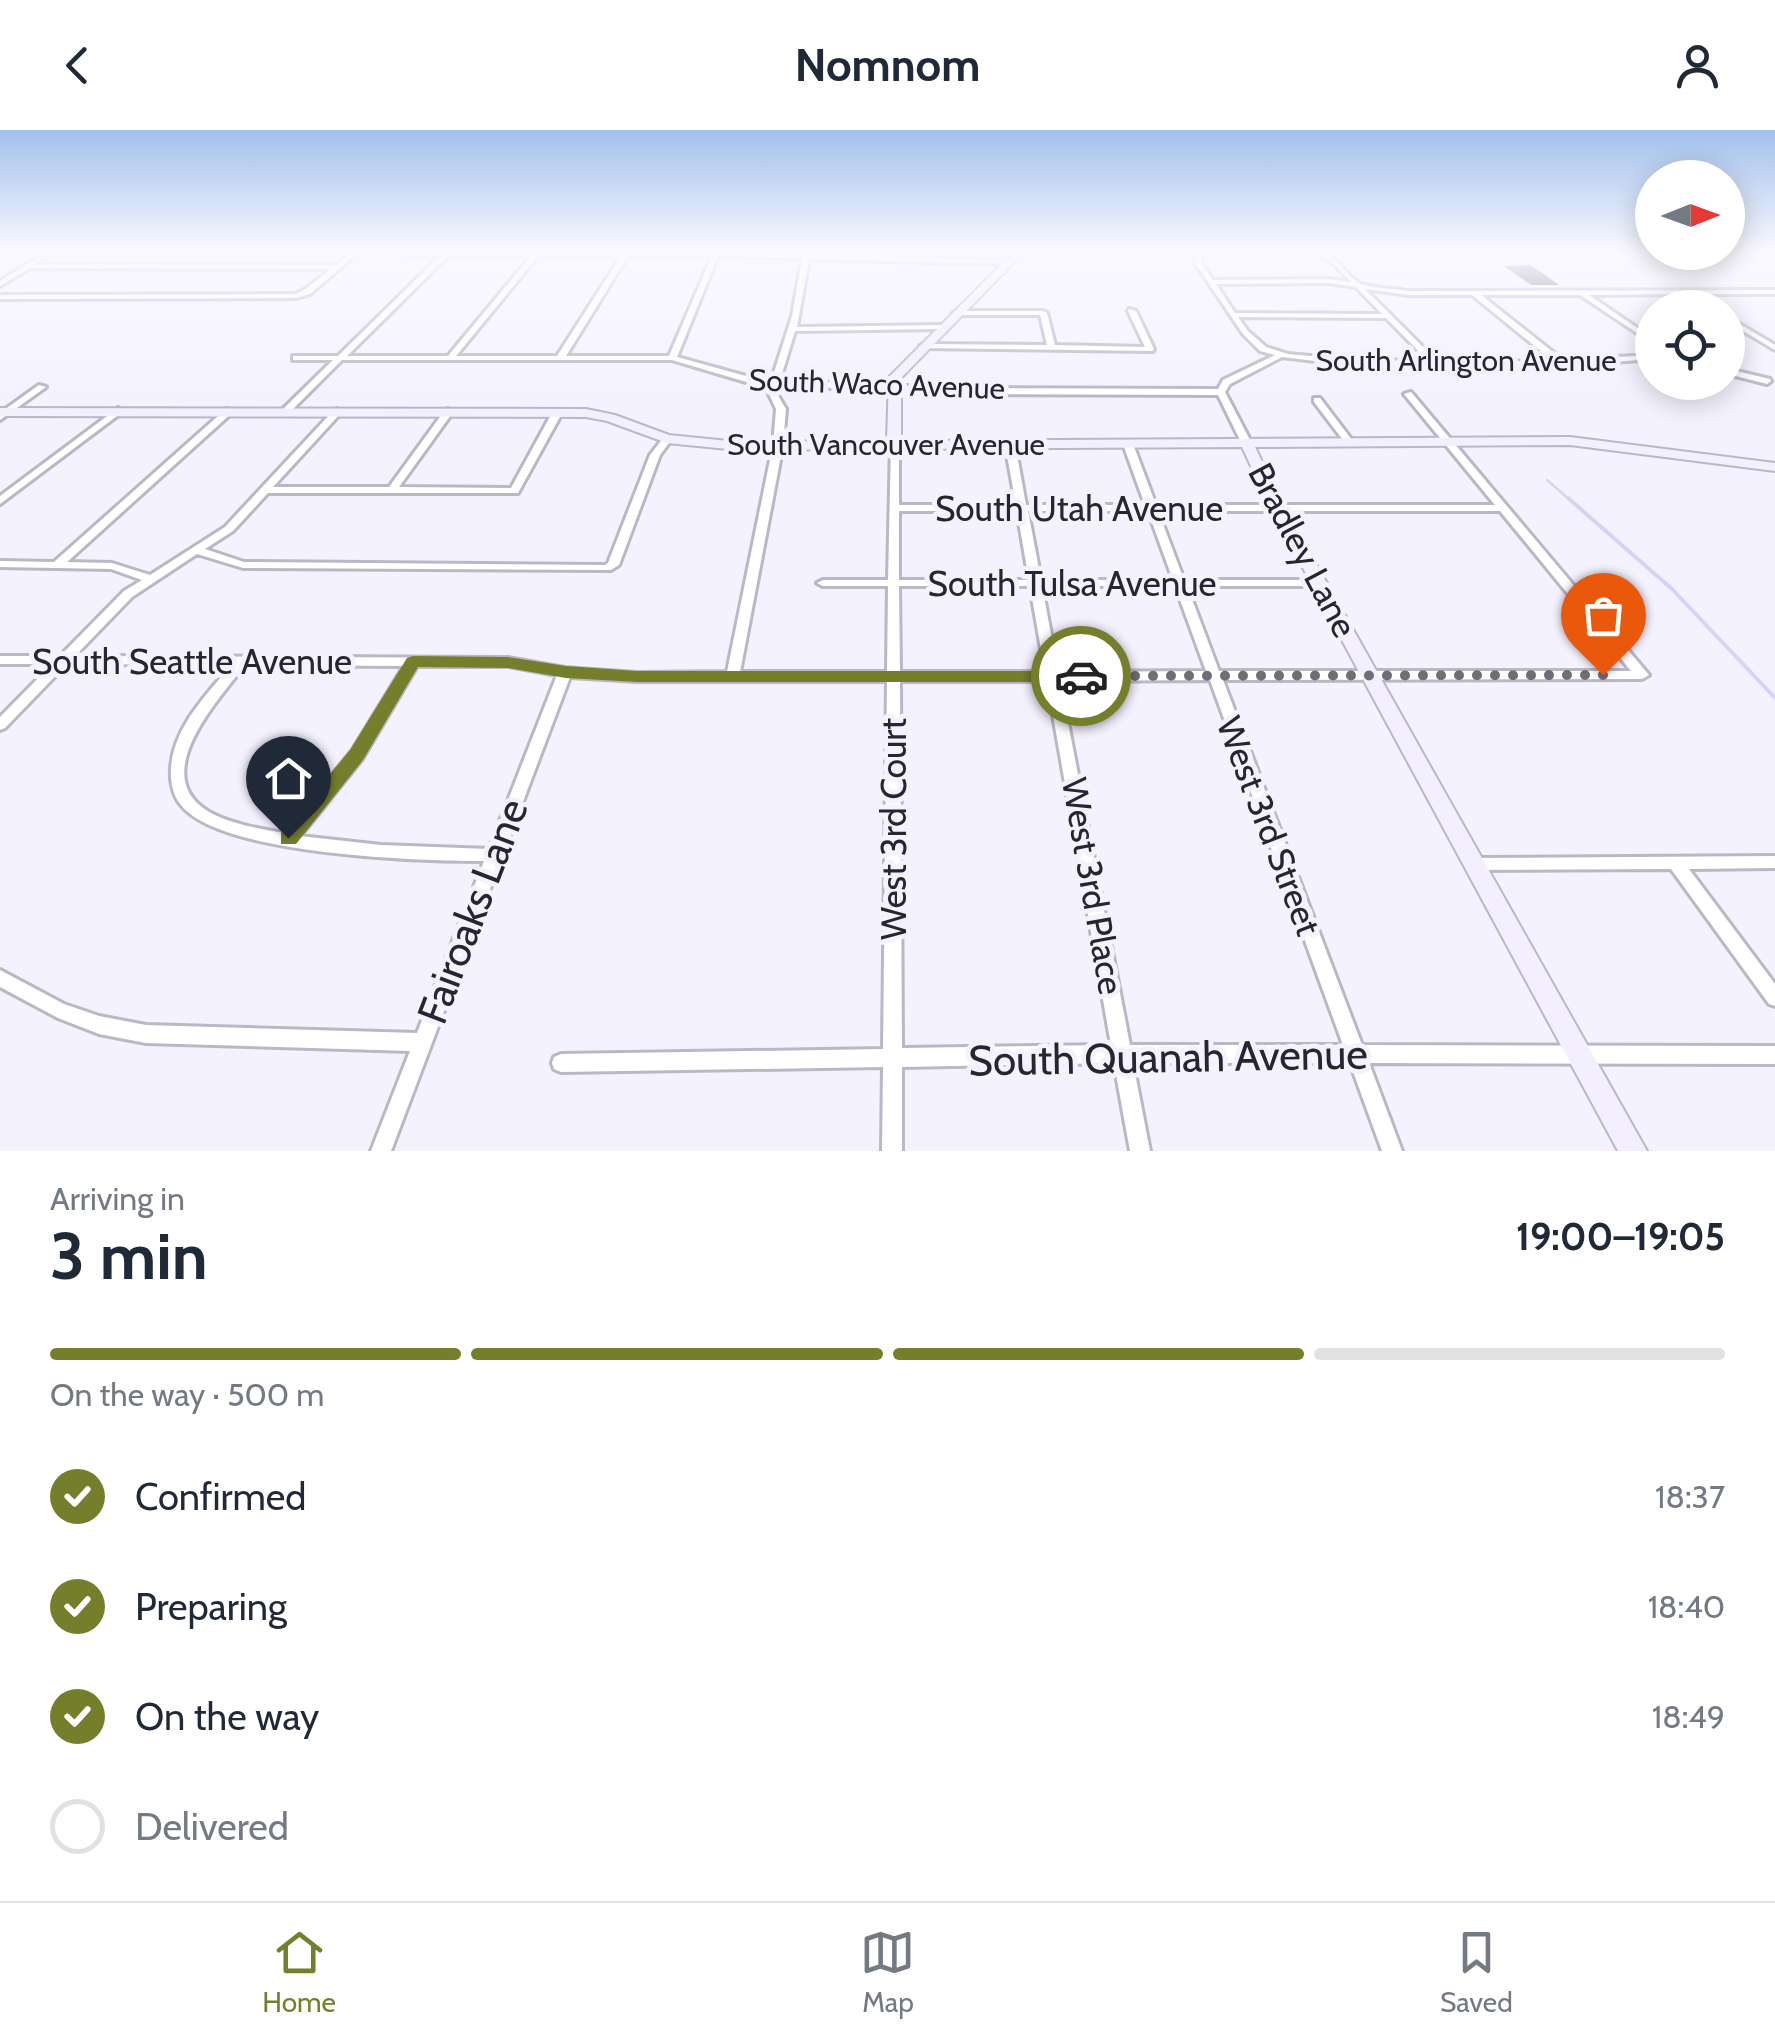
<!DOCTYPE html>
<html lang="en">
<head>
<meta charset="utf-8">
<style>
  :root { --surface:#fff; --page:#f2f2f3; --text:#1f2937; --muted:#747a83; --line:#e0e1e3; --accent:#757f2b }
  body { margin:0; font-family:Cabin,sans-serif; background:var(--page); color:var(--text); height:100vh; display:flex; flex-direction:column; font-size:38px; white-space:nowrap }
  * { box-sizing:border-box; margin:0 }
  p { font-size:32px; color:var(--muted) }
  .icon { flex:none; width:55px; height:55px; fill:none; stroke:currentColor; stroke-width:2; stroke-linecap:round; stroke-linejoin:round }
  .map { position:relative; height:1021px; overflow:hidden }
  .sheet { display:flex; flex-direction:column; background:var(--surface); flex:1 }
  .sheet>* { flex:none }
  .needle { width:65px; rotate:89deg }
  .controls { position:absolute; left:1635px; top:30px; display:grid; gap:20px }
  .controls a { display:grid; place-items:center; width:110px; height:110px; border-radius:50%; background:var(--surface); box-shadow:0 5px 25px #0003; font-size:50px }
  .pin { position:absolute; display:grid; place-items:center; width:85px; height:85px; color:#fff; margin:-102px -42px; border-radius:50% 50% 50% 0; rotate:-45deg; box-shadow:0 0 10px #0007 }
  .pin .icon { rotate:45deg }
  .courier { position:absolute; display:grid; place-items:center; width:100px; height:100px; margin:-50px; border:8px solid #757f2b; border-radius:50%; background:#fff; color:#222; box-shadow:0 2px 12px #0007 }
  .head em { font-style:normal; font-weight:700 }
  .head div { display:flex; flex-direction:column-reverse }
  .head { display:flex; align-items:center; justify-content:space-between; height:170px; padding:0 50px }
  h1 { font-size:65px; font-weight:700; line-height:75px }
  .bar { display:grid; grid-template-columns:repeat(4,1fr); gap:15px 10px; align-content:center; height:120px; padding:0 50px }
  .bar i { height:12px; border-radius:8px; background:var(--line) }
  .bar .selected { background:var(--accent) }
  .bar p { grid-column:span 4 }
  ol { padding:0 50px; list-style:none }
  li { display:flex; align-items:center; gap:30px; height:110px }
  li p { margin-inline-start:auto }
  li .icon { padding:10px; border-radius:50%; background:var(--accent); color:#fff; stroke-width:4 }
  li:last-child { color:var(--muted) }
  li i { width:55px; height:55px; border:5px solid var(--line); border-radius:50% }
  header { display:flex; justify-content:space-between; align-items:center; height:130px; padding:0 50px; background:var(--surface); font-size:45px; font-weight:700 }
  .menu { display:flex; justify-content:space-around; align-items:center; height:140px; border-top:2px solid var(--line); background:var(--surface); font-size:28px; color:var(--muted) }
  .menu a { display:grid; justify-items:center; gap:5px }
  .menu .selected { color:var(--accent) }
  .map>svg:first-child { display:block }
</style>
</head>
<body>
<header><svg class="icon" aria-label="back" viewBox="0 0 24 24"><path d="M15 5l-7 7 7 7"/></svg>Nomnom<svg class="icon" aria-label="person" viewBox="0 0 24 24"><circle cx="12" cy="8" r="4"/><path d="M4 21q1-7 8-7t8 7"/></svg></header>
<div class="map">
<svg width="1775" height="1021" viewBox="0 0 1775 1021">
  <rect width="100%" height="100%" fill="#f5f2ff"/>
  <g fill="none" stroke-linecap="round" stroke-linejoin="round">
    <!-- stream-far1 -->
    <path stroke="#d9d2f3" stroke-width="2.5" d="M1547 350 1570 370"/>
    <!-- stream -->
    <path stroke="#d9d2f3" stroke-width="4" d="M1568 368 1672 459 1775 568"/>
  </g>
  <!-- building -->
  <path fill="#6b6875" d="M1530 135 1541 142 1559 155H1531L1504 136Z"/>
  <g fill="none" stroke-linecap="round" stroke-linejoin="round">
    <defs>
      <path id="street" d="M45 123H52L36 134 336 135 351 123H358L310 164 296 168 0 169V165L295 164 304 160 331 139 30 138 0 156V151Z
        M403 123H806L1010 131V133L1008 134 809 129 797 197 943 195 947 197 943 199 795 201 780 250 947 258 1218 259 1223 250 1275 225 1260 221 1243 204 1195 133 1196 123H1202L1201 133 1213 150 1329 149 1351 152 1331 131 1312 123C1339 121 1340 141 1359 153 1369 158 1397 159 1409 161L1775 160V164H1693L1712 178H1703L1683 164 1589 165 1652 208V213L1580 165H1481L1563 230 1652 225V229L1574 235 1452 237 1332 233 1282 227 1230 254 1225 262 1251 312 1246 315 1241 312 1218 265 947 264 779 255 776 262 786 279 783 315 740 542H887L888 456H823L817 453 823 450H888L891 313H897L899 315V375H1016L1005 314 1010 311 1015 314 1026 375H1145L1123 314 1128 311 1133 314 1156 375H1495L1404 264 1411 262 1649 545 1642 549 1223 550 1362 915 1775 916V934L1369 933 1402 1021H1382L1350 933H1133L1150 1021H1130L1114 933 902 937V1021H882L883 937 561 942 554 939 552 933 554 927 561 924 883 919 887 551H637L570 547 391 1021H371L410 921 146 913 99 904 58 888 0 857V840L64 874 99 886 146 895 417 903 484 731C421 731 220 725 181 675 173 666 170 651 171 639 173 597 207 565 231 535L67 534 5 598 0 600V587L52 534H0V526H60L124 461 142 450 111 439 0 437V431L54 432 226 279 234 281 67 432 112 433 150 445 225 397 334 280 337 279 342 282 340 284 273 357H389L445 280 448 279 453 282 399 357 511 358 552 283 557 280 562 283 518 363H268L233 401 205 419 244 432 605 435 608 433 650 325 664 307H670L672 309 660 325 619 435 611 440 243 438 197 424 132 467 75 526 508 528 565 538 637 543 727 542 773 315 776 279 768 262 770 254H753L672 230H342L288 284H282V280L333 230H293V226H338L440 126H405L402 124ZM448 126H531L448 226H347ZM538 126H621L557 226H456ZM628 126H712L669 226H566ZM718 126 802 128 792 186 772 249 753 248 677 227ZM1329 153 1356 157 1382 184 1235 183 1216 154ZM1365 159 1409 165H1472L1553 231 1438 232ZM1238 187 1386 188 1429 232 1332 228 1288 224 1266 217 1248 201ZM899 381H1017L1029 450H899ZM1028 381H1148L1173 450H1041ZM1158 381H1500L1631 541H1219L1187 456H1320L1326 453 1320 450H1184ZM899 456H1030L1045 542H900ZM1042 456H1175L1206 541 1058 542ZM245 535 404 536 352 621 284 703C261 699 236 695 215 685 143 650 216 573 245 535ZM417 536H508L557 545 489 719 381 715 300 706 362 629ZM1210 550 1343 915H1130L1060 551ZM900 551H1047L1111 915 902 918Z
        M1129 179 1136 181 1154 219 1153 221 924 218 920 216 924 214 1047 215 1040 185H957L953 183 957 181H1043L1047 183 1055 215 1145 217 1128 181Z
        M1728 187 1775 215V220L1728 192Z
        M1728 239 1770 249 1771 251 1767 254 1728 244Z
        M39 255 46 257 0 290V283Z
        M1314 268H1320L1352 310V314H1346L1314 272Z
        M118 278 123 281 121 283 0 374V366Z
        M1775 726V738L1689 739 1775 854V876L1769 874 1671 739 1474 740 1468 739 1466 734 1468 729 1474 728Z"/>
      <path id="secondary" d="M1013 123H1023L901 248V311L1570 307 1775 333V341L1570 315 1255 317 1284 377 1647 1021H1618L1270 377 1242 317 738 320 667 313 607 291 586 287 0 286V278L586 279 615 285 669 305 738 312 887 311 889 247Z"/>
    </defs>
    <!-- street casing -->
    <use href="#street" stroke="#bbb8c6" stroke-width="6"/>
    <!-- secondary casing -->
    <use href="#secondary" stroke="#bbb8c6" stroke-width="4"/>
    <!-- street -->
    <use href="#street" fill="#fff" fill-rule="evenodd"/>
    <!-- secondary -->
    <use href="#secondary" fill="#f3efff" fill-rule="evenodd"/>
  </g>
  <!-- sky -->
  <linearGradient id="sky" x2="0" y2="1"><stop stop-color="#a2c0ec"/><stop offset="0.46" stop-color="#faf9ff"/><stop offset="1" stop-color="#faf9ff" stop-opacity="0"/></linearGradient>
  <rect width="1775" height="265" fill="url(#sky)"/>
  <!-- route -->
  <path fill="#757f2b" d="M413 526 508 527 566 536 637 541H1081L1090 546 1081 552H637L566 548 508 538 418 537 363 630 296 714H281V703L350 620 407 528Z"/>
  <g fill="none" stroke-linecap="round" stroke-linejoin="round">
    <!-- done -->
    <path stroke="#6f6d76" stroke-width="10" stroke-dasharray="0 18" d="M1081 546 1603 545"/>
  </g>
  <g text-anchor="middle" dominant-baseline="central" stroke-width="10" stroke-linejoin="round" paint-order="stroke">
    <!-- far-street labels -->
    <g font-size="30" fill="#27262c" stroke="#f5f2ff">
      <text x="1466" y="230">South Arlington Avenue</text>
      <text transform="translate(877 254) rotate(2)">South Waco Avenue</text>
      <text x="886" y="314">South Vancouver Avenue</text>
    </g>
    <!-- street labels -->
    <g font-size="35" fill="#27262c" stroke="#f5f2ff">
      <text x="1079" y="378">South Utah Avenue</text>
      <text transform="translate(1303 420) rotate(62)">Bradley Lane</text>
      <text x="1072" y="453">South Tulsa Avenue</text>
      <text x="192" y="531">South Seattle Avenue</text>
      <text transform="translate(1269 696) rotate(69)">West 3rd Street</text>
      <text transform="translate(893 699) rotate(-90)">West 3rd Court</text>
      <text transform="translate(1093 756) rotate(80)">West 3rd Place</text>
    </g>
    <!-- near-street labels -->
    <g font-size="42" fill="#27262c" stroke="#f5f2ff">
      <text transform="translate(472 781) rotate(-69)">Fairoaks Lane</text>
      <text transform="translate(1168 927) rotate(-1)">South Quanah Avenue</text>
    </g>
  </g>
</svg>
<div class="controls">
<a><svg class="needle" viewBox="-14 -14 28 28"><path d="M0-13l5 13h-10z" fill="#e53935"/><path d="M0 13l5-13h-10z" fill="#747a83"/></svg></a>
<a><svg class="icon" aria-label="locate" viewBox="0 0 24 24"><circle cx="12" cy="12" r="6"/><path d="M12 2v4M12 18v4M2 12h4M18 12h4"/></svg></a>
</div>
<div class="pin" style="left:1603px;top:545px;background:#ea580c"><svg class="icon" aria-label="bag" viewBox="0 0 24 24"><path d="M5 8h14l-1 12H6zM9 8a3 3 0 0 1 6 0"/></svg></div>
<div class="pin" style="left:288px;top:708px;background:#1f2937"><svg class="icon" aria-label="home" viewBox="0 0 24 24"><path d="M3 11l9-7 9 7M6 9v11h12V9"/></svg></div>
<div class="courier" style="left:1081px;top:546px"><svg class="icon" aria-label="car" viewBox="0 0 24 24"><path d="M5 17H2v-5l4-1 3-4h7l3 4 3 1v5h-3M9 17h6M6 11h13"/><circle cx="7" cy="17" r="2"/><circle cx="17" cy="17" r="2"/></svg></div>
</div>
<section class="sheet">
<div class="head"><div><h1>3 min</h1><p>Arriving in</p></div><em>19:00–19:05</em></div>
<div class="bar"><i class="selected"></i><i class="selected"></i><i class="selected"></i><i></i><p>On the way · 500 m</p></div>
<ol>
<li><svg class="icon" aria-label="check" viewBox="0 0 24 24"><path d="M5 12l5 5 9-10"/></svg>Confirmed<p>18:37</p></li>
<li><svg class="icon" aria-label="check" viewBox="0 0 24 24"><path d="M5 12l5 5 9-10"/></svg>Preparing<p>18:40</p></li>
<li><svg class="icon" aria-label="check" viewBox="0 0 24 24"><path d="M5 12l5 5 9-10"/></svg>On the way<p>18:49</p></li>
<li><i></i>Delivered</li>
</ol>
</section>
<nav class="menu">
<a class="selected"><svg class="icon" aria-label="home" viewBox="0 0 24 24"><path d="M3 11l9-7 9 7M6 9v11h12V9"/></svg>Home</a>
<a><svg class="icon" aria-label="map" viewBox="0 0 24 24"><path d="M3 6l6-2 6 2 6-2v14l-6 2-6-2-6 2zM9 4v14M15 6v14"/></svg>Map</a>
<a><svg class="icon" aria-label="saved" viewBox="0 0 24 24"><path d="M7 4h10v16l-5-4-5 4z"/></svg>Saved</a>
</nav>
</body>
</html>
